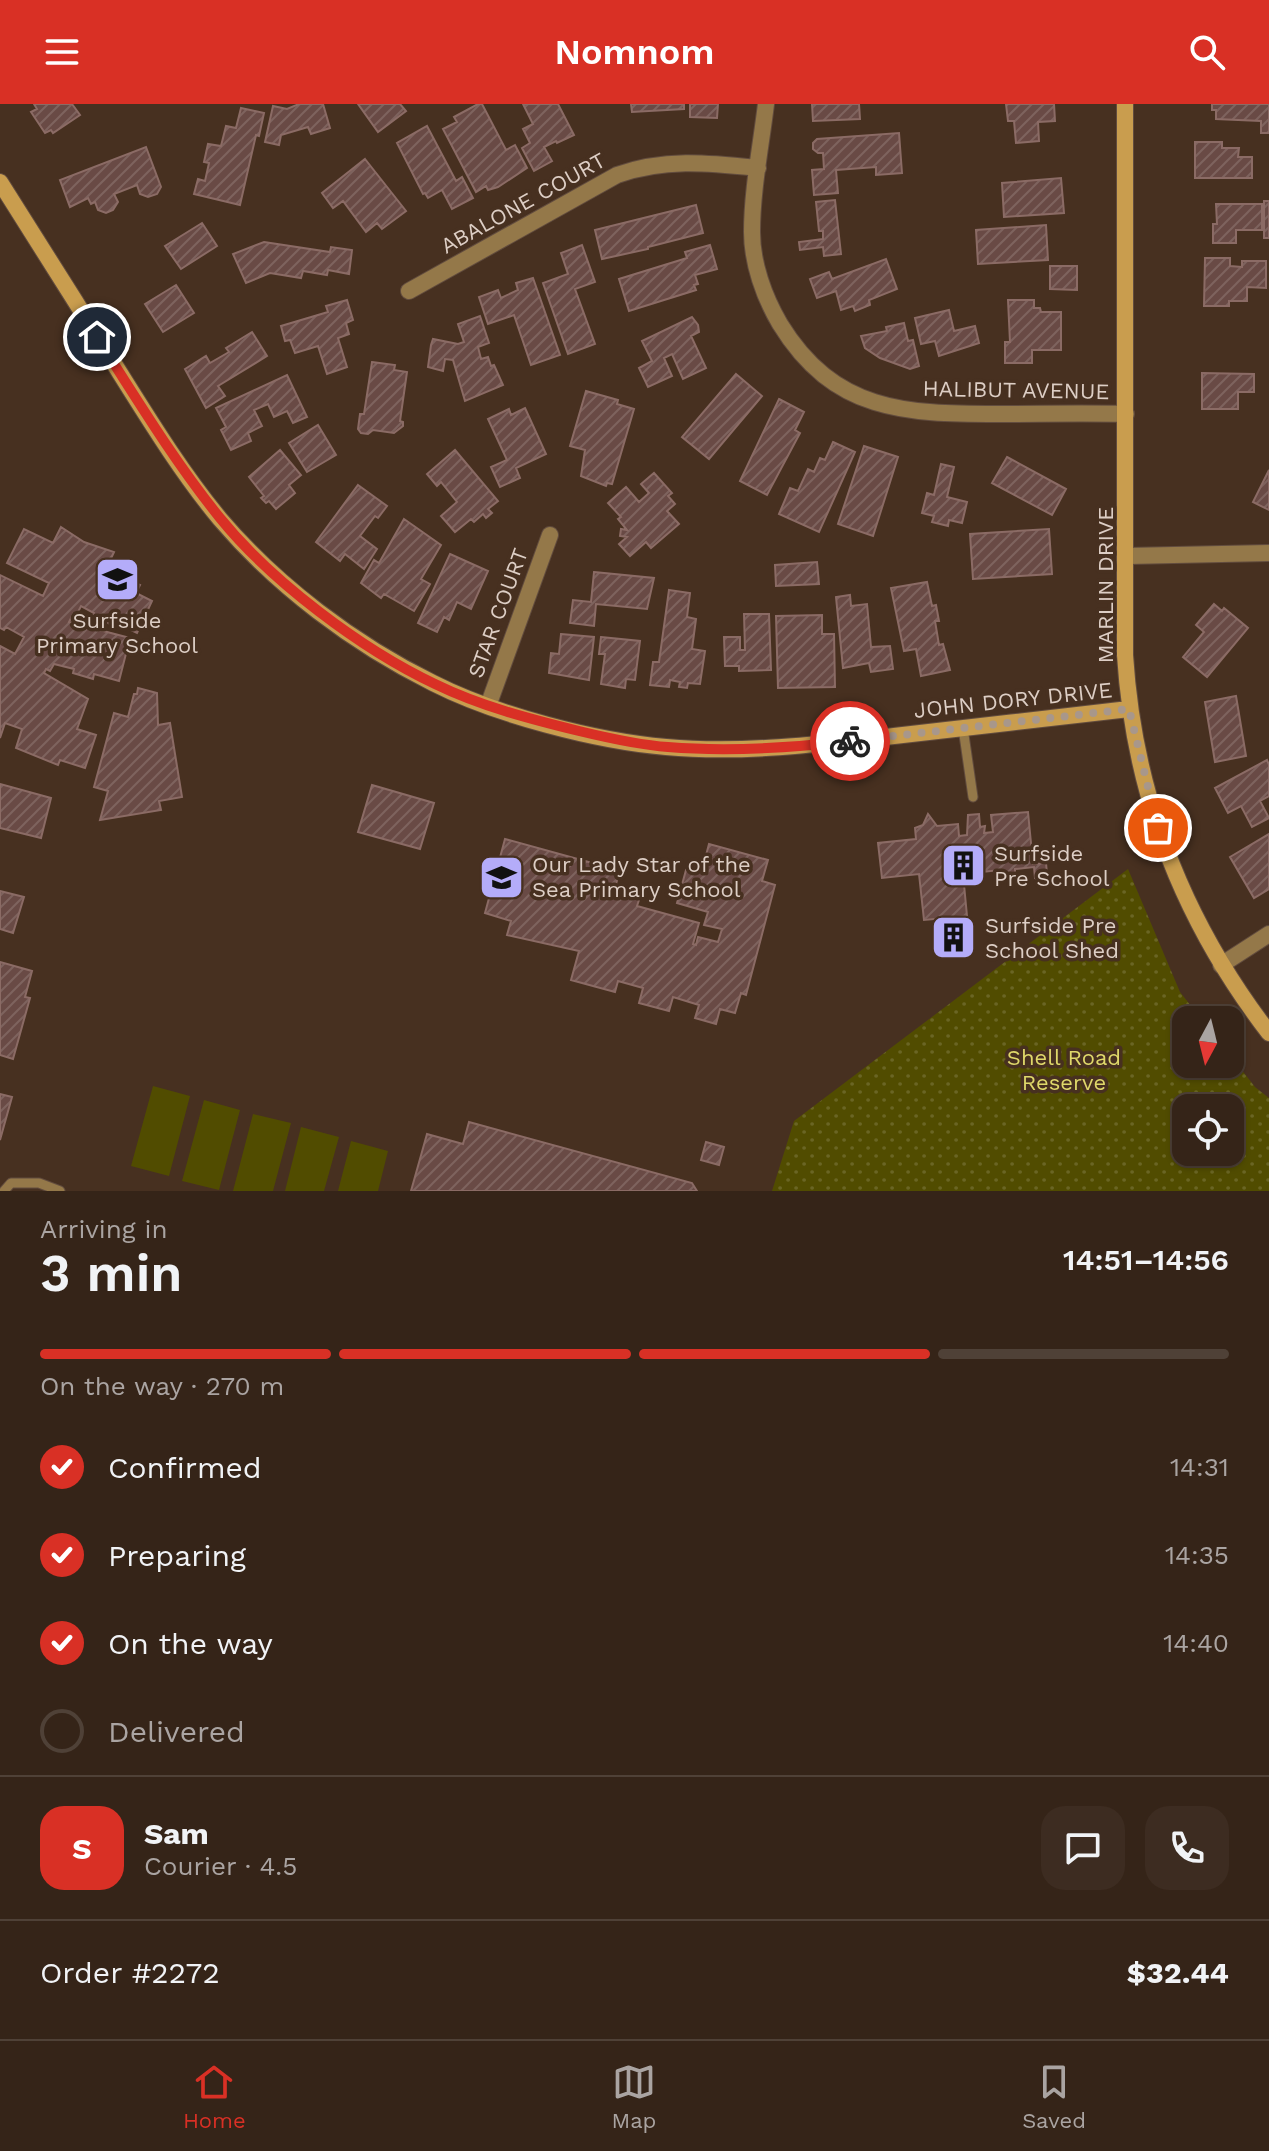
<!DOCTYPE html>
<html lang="en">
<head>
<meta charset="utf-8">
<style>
  :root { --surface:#352418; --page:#3d2c21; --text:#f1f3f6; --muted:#aaa4a2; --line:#4f4137; --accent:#d93025 }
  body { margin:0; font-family:"Work Sans",sans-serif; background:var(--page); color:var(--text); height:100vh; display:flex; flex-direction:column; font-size:30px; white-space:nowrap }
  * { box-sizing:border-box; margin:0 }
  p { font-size:26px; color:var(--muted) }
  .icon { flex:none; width:44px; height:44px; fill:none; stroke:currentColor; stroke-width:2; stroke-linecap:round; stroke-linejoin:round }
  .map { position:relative; height:1087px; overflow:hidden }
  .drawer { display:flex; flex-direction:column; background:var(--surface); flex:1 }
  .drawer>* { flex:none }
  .needle { width:52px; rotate:187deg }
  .buttons { position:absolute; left:1172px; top:902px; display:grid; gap:16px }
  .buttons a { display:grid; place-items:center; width:72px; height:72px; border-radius:16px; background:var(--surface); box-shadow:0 2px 6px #0004,0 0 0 2px var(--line); font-size:40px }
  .pin { position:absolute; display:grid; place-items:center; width:68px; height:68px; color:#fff; margin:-34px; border:4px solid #fff; border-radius:50%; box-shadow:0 2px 8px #0007 }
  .courier { position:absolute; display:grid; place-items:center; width:80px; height:80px; margin:-40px; border:6px solid #d93025; border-radius:50%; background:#fff; color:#222; box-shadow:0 2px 10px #0007 }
  .head em { font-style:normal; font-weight:600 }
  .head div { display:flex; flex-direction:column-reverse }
  .head { display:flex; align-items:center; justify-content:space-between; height:136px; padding:0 40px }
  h1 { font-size:52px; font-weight:600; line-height:60px }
  .bar { display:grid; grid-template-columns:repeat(4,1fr); gap:12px 8px; align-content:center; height:96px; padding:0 40px }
  .bar i { height:10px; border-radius:6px; background:var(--line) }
  .bar .active { background:var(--accent) }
  .bar p { grid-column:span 4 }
  .line { display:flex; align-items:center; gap:20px; padding:0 40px; border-top:2px solid var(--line) }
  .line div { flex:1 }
  .round { display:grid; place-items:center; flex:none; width:84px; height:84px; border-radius:24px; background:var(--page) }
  ol { padding:0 40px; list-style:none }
  li { display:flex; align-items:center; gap:24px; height:88px }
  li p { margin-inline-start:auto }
  li .icon { padding:8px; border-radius:50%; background:var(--accent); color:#fff; stroke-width:4 }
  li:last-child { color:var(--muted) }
  li i { width:44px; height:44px; border:4px solid var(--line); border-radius:50% }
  header { display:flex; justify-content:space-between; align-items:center; height:104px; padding:0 40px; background:var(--accent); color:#fff; font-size:36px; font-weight:600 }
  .menu { display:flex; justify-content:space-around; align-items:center; height:112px; border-top:2px solid var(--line); background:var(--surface); font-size:22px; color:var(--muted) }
  .menu a { display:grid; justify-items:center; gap:4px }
  .menu .active { color:var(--accent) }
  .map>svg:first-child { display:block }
</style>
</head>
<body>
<header><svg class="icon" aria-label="menu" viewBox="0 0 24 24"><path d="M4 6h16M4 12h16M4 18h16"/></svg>Nomnom<svg class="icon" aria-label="search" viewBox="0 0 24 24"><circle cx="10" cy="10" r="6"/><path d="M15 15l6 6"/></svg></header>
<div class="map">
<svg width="1269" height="1087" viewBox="0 0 1269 1087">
  <defs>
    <pattern id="park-dots" width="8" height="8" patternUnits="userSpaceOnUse" patternTransform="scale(2)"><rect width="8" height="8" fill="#514c00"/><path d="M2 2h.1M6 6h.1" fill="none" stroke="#6a6524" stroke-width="1.8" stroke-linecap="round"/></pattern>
    <pattern id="building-hatch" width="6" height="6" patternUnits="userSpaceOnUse" patternTransform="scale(2)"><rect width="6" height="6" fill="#694a45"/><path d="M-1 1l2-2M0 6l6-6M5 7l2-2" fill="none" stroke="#7e635e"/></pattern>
  </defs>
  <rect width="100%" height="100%" fill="#473020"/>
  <!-- grass -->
  <path fill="#514c00" d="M153 982 190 992 169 1072 131 1062Z
    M204 996 240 1006 219 1086 182 1077Z
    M253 1010 291 1019 273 1087H233Z
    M301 1023 339 1033 324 1087H285Z
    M351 1037 388 1047 378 1087H338Z"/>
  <!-- park -->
  <path fill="url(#park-dots)" fill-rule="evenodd" d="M1128 765 1180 888 1202 916H1186V960H1230V951L1255 983 1269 994V1087H772L794 1017ZM1186 1004H1230V1048H1186Z"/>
  <!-- building -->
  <path fill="url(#building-hatch)" stroke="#8b6b65" stroke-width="2" d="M34 0H72L80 11 53 29 51 26 45 29 31 8 37 5Z
    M299 0H323L330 24 311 30 308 23 281 31 279 41 265 38 273 2 287 5Z
    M358 0H400L406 7 378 28Z
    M478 0H482L506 46 515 41 527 64 498 83 488 86 486 82 476 88 443 25 457 18 454 13Z
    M523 0H558L574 31 557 39 556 37 544 43 552 57 534 67 522 44 530 39 523 25 533 20Z
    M631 0H684V5L632 8Z
    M690 0H718L717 14 690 13Z
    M812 0H859L860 15 813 17Z
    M1006 0H1054L1055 17 1038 18 1039 37 1016 39 1014 17H1008Z
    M1212 0H1269V29H1261V17L1216 15V6H1212Z
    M241 4 264 9 259 32 256 31 240 101 194 90 198 75 205 77 209 59 204 58 208 40 221 42 226 22 236 24Z
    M427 22 456 77 462 73 473 94 452 105 442 86 428 94 425 89 423 90 397 39Z
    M899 29 902 69 876 71V63L836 66 838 89 814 91 812 66 824 65 823 49H818L813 45V39L817 35Z
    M1195 38H1222V44H1239L1238 53H1252V74H1195Z
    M146 43 161 83 157 90 148 93 140 90 137 81 114 90 118 98 113 106 106 109 98 106 95 98 91 100 88 94 70 103 60 76Z
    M365 55 406 107 382 125 377 119 366 128 343 97 333 104 322 89Z
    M1061 74 1064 109 1004 113 1002 79Z
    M835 96 841 150 824 152 823 143 800 146 799 138 823 135V127H819L816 98Z
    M1264 97H1269V134H1264Z
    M1216 100H1262V126H1236V139H1213V120H1217Z
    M696 101 703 129 648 143V145L602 155 595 126Z
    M202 119 217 142 181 165 165 142Z
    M1046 121 1048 156 978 160 976 126Z
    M264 138 330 148 331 143 352 146 349 170 328 166 327 171 303 167 301 174 270 169 246 179 233 150Z
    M582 141 595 178 575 185 595 240 568 250 543 179 568 170 561 149Z
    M710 141 717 165 695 171 698 180 694 181 696 186 629 207 619 175 687 154 685 148Z
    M1205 154H1230V162L1242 163V157H1266V184L1247 183V197H1229V202H1204Z
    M886 155 897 185 869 196 870 201 855 207 853 202 841 206 836 187 817 194 810 175 829 168 832 175Z
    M1050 162H1077V186L1050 185Z
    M533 174 560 251 531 261 514 211 488 220 479 193 498 186 501 194 518 186 516 179Z
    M176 181 194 209 163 228 145 200Z
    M347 196 353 216 346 219 349 230 338 234 347 263 327 270 318 242 295 249 290 236 285 237 281 222 328 208 326 202Z
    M1008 196H1034V204H1040L1041 208H1061V246H1032V259H1005V238H1010Z
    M949 206 954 227 975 222 979 239 939 252 935 237 921 240 915 214Z
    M480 212 489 239 478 243 481 255 488 253 491 262 494 261 503 281 465 297 453 256 445 255 443 267 428 263 431 241 433 235 458 240 464 238 458 220Z
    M692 213 698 221 699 228 691 232 706 264 683 275 672 250 664 254 672 272 648 283 639 264 652 257 642 237Z
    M904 219 908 237 913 236 919 262 910 265 880 254 865 244 861 232 887 227 886 223Z
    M252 228 267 252 218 282 225 292 206 304 185 265 206 252 210 259 229 248 226 244Z
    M372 258 395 261 394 266 407 268 400 317 403 318V322L394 329 373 326 368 330 361 329 358 325 360 310H364Z
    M1202 269 1254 270V288H1238V305H1202Z
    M736 270 762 292 709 355 682 333Z
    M287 271 307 313 293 319 287 307 274 313 268 300 254 306 262 322 248 329 251 337 231 346 221 326 226 323 216 304Z
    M586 287 618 296 617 300 634 305 612 380 607 379 606 382 581 372 585 346 570 342Z
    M779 295 804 308 795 326 800 329 767 391 740 377Z
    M525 304 546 350 516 364 520 374 500 383 491 363 507 356 488 315 509 305 511 311Z
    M318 321 336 351 307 368 289 339Z
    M833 338 855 348 819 428 779 410 790 384 798 387 808 365 814 368 820 354 825 356Z
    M864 342 898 353 873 432 838 420Z
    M280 346 301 371 289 381 295 389 276 405 269 397 266 399 261 394 264 392 249 373Z
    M455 346 498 397 488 405 492 409 486 414 483 410 474 418 471 415 455 428 441 412 457 398 441 378 437 382 427 370Z
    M1007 353 1066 385 1052 411 992 379Z
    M941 360 954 363 947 393 967 398 962 419 949 416 948 422 932 418 934 412 922 409 927 389 934 391Z
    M1269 366V406L1253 398Z
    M654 369 672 389 668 392 675 400 667 407 679 420 651 444 646 438 630 452 619 440 627 433 620 432 621 425 627 426 618 415 621 413 608 399 626 383 639 398 649 389 641 380Z
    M358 381 387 402 378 414 375 412 360 432 377 445 364 465 345 450 340 457 316 438Z
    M404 415 441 441 421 475 430 480 414 507 384 490 381 494 361 479 374 456 379 459Z
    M61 423 84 438 114 448 106 465 140 481 136 489 152 497 137 529 114 518 112 521 93 512 94 509 81 502 76 512 73 510 69 518 130 534 119 577 94 570 93 575 73 569 74 565 54 560 50 567 46 565 44 569 88 595 77 625 96 631 85 664 60 656 58 661 16 644 22 625 5 619 0 634V542L15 550 24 533 6 523 4 526 0 524V471L43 492 49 479 7 459 24 425 53 439Z
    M1049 425 1052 470 973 475 970 430Z
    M450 450 488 467 471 505 457 498 449 516 444 513 437 528 418 519Z
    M817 458 819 480 776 482 775 461Z
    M594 468 654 474 647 505 596 500 594 522 570 519 573 496 591 498Z
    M927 478 932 502 936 501 939 517H935L939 541 943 540 950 566 921 572 916 545 904 547 891 484Z
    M669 486 690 489 687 513 696 515 692 545 705 547 700 580 688 579 687 584 679 583 680 578 670 576 669 583 650 581 653 558H659Z
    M850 491 851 502 867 500 871 543 890 542 893 565 871 568 869 559 843 564 836 493Z
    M1214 500 1222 507 1224 504 1248 524 1207 573 1183 553 1204 528 1196 521Z
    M744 510H769L771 566 739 567V562H725L724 533H740V546H745Z
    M822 511V530H834L835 583 778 584 776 512Z
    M561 530 594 533 589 576 549 569 551 549 559 550Z
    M601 533 640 537 635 576 626 575 625 584 601 580 605 550H599Z
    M138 584 157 589 158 621 170 619 182 693 159 697 161 706 100 716 108 687 94 683 114 609 128 613 134 590H137Z
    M1236 592 1246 652 1215 658 1205 598Z
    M1267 656 1269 661V692L1260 697 1269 714 1252 723 1241 702 1228 709 1215 684Z
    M0 680 51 694 41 734 0 724Z
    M372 681 434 699 420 745 358 728Z
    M1028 708 1033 760 1046 759 1048 781 1035 774 1034 763 1015 765V769L1001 771 1000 766 963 770 967 812 924 816 919 770 882 774 878 739 916 735 915 724 923 721 928 710 937 722 958 720 959 732 967 731 968 711 979 710 980 723 985 722 984 729 993 728 991 711Z
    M1269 730V785L1254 794 1230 753Z
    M505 735 603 762 602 765 619 770 616 780 642 787 637 802 699 819 693 840 696 841 698 833 718 838 722 825 704 821 708 808 677 799 686 766 692 768 695 756 704 759 709 740 768 756 762 777 775 781 746 891 741 889 735 909 720 905 716 920 695 914 699 901 673 893 669 907 639 899 643 884 618 877 615 888 571 876 579 847 507 831 511 817 485 809Z
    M0 787 24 793 13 829 0 825Z
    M971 820 973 833H967L969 848 948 850 946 836H941L939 823Z
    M0 858 32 867 25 893 30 894 13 955 0 951Z
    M0 990 12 993 0 1036Z
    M469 1018 692 1079 697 1087H411L427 1030 463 1040Z
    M706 1038 724 1043 719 1061 701 1056Z"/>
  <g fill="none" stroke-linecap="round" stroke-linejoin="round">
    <defs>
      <path id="lane" d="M963 624 973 693
        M4 1087 11 1079H39L60 1087"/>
      <path id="street" d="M766 0C761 42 752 86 752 128 752 159 764 193 780 220 834 308 905 310 998 310 1041 310 1083 309 1126 310
        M409 187 617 71C665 54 709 59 758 64
        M1127 452 1269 449
        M488 602 550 431
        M1221 861 1269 830"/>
      <path id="secondary" d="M1125 0V551C1134 692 1183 817 1269 929
        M0 78C40 141 79 203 118 266 150 317 182 369 220 415 277 482 354 540 433 579 496 611 596 637 666 643 742 650 819 640 894 632 972 623 1051 614 1129 605"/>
    </defs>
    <!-- lane casing -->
    <use href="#lane" stroke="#624c3e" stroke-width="11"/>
    <!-- street casing -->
    <use href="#street" stroke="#624c3e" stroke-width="18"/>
    <!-- secondary casing -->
    <use href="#secondary" stroke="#624c3e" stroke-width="18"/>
    <!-- lane -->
    <use href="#lane" stroke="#947849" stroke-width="9"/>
    <!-- street -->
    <use href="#street" stroke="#947849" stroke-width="16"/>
    <!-- secondary -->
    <use href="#secondary" stroke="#c99d4e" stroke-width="16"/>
  </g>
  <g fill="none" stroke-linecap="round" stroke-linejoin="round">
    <!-- done -->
    <path stroke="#a8978b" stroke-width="8" stroke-dasharray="0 14.4" d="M850 637 1129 605 1158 724"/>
    <!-- route -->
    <path stroke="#d93025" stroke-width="10" d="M97 233C136 294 174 357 220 414 271 477 361 545 435 580 480 602 530 615 579 627 608 634 638 641 668 643 729 648 790 644 850 637"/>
  </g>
  <!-- icons -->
  <defs>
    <symbol id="school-square" viewBox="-11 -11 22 22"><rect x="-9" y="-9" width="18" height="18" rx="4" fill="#b4acf9" stroke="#473020"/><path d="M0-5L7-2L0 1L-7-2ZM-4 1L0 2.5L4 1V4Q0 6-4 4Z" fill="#111"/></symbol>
    <symbol id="building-square" viewBox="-11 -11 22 22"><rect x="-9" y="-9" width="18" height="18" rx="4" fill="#b4acf9" stroke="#473020"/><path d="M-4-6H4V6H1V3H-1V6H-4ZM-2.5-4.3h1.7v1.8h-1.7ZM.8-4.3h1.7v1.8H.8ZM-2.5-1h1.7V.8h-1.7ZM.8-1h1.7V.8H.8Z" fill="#111"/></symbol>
  </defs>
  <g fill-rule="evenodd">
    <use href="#school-square" x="92" y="450" width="51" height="51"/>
    <use href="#building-square" x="938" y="736" width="51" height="51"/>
    <use href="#school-square" x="476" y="748" width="51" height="51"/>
    <use href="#building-square" x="928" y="808" width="51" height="51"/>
  </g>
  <g text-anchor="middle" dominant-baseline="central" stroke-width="7" stroke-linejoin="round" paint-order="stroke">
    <!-- street labels -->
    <g font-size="22" fill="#ddcec5" stroke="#473020">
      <text transform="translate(523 99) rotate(-29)">ABALONE COURT</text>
      <text transform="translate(1016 286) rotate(1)">HALIBUT AVENUE</text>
      <text transform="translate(1105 481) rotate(-90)">MARLIN DRIVE</text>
      <text transform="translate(498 509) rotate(-70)">STAR COURT</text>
      <text transform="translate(1013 596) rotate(-6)">JOHN DORY DRIVE</text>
    </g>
    <!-- poi labels -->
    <g font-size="22" fill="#ddcec5" stroke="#473020" text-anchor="start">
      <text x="117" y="516" text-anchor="middle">Surfside<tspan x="117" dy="25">Primary School</tspan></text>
      <text x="994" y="749">Surfside<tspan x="994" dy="25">Pre School</tspan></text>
      <text x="532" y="760">Our Lady Star of the<tspan x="532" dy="25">Sea Primary School</tspan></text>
      <text x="985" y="821">Surfside Pre<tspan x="985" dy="25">School Shed</tspan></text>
    </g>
    <!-- park labels -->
    <g font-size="22" fill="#dfd86a" stroke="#473020">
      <text x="1064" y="953">Shell Road<tspan x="1064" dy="25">Reserve</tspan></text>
    </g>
  </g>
</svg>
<div class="buttons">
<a><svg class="needle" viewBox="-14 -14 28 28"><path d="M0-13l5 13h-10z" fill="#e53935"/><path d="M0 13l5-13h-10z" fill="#aaa4a2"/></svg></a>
<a><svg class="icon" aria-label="locate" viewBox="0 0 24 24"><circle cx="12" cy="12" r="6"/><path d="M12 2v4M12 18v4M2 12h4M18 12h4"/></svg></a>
</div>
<div class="pin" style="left:1158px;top:724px;background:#ea580c"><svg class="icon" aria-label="bag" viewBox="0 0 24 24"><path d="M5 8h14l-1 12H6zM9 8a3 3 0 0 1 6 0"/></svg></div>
<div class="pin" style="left:97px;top:233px;background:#1f2937"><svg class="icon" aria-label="home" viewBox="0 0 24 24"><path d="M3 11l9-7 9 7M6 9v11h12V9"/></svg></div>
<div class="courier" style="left:850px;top:637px"><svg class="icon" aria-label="bike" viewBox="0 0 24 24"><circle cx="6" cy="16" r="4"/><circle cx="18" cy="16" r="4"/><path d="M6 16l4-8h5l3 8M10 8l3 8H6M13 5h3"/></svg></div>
</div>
<section class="drawer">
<div class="head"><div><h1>3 min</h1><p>Arriving in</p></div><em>14:51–14:56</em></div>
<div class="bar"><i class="active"></i><i class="active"></i><i class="active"></i><i></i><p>On the way · 270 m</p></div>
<ol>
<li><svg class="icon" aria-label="check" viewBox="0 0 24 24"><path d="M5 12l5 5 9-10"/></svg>Confirmed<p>14:31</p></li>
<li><svg class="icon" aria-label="check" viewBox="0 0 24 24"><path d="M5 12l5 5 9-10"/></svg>Preparing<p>14:35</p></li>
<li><svg class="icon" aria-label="check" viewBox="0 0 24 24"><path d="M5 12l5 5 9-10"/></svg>On the way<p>14:40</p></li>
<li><i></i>Delivered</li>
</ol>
<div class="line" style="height:144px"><b class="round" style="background:var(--accent);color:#fff">S</b><div><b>Sam</b><p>Courier · 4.5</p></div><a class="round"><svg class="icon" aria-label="chat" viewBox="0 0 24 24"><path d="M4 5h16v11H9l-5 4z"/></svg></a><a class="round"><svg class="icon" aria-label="phone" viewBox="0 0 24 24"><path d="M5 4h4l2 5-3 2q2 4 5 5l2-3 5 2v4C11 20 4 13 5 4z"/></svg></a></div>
<div class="line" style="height:104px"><div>Order #2272</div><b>$32.44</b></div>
</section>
<nav class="menu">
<a class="active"><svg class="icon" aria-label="home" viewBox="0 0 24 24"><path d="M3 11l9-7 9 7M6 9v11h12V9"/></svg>Home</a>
<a><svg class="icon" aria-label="map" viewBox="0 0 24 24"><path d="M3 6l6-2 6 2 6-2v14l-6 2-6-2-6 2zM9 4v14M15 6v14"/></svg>Map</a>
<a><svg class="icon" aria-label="saved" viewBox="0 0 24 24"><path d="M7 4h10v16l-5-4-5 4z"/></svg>Saved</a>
</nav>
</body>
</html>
